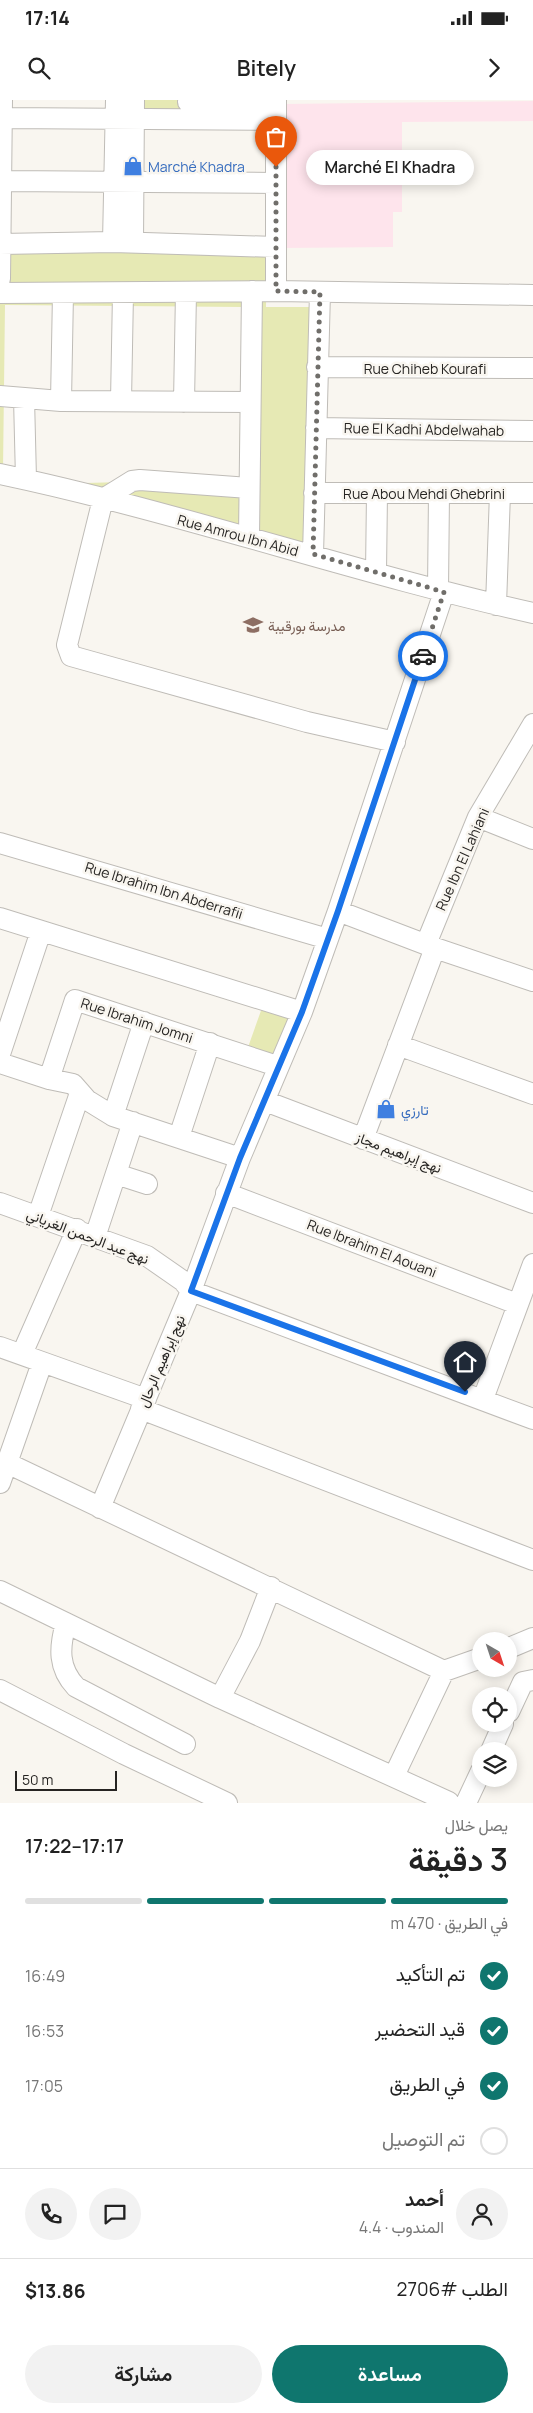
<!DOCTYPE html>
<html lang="ar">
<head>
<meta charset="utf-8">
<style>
  :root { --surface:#fff; --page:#f2f2f2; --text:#222; --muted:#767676; --line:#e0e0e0; --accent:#0f766e }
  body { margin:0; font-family:Manrope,Vazirmatn,sans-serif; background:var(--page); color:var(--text); direction:rtl; height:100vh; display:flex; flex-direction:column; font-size:19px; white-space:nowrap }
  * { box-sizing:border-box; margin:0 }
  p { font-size:16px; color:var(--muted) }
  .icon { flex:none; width:28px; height:28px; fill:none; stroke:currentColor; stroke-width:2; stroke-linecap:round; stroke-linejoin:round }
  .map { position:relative; height:1703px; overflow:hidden; direction:ltr }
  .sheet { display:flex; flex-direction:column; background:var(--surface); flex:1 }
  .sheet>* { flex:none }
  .needle { width:32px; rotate:141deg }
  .fabs { position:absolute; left:472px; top:1532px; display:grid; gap:10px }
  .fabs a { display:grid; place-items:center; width:45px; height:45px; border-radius:50%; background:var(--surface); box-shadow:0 2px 12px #0003; font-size:25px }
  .scale { position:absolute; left:15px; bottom:12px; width:102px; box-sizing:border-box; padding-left:5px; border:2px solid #262422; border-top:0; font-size:14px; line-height:18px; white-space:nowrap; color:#262422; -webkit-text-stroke:4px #f9f6f0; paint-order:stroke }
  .pin { position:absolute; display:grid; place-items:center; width:42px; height:42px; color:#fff; margin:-51px -21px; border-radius:50% 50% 50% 0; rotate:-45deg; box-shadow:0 0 5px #0007 }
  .pin .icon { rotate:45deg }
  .courier { position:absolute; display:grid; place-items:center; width:50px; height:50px; margin:-25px; border:4px solid #1a73e8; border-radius:50%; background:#fff; color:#222; box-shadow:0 1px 6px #0007 }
  .bubble { position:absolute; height:35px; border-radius:18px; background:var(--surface); box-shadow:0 2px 12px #0003; font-size:16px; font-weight:600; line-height:35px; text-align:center; direction:rtl }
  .summary em { font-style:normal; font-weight:600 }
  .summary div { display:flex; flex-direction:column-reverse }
  .summary { display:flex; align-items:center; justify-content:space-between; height:85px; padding:0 25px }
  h1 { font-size:32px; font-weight:600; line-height:38px }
  .bar { display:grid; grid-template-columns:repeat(4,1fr); gap:8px 5px; align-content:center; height:60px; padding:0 25px }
  .bar i { height:6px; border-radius:4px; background:var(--line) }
  .bar .selected { background:var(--accent) }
  .bar p { grid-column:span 4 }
  .line { display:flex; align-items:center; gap:12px; padding:0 25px; border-top:1px solid var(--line) }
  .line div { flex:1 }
  .round { display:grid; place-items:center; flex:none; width:52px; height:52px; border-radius:26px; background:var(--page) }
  ol { padding:0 25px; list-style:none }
  li { display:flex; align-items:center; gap:15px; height:55px }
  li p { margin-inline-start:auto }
  li .icon { padding:5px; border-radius:50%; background:var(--accent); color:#fff; stroke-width:4 }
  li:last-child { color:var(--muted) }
  li i { width:28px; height:28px; border:2px solid var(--line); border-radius:50% }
  .button { display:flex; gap:10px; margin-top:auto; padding:10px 25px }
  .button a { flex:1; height:58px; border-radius:30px; background:var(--accent); color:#fff; font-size:20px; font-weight:600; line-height:58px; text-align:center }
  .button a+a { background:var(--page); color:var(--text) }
  .status { display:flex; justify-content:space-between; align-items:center; height:35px; padding:0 25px; background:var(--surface); direction:ltr }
  .status svg { height:14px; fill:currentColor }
  header { display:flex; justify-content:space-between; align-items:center; height:65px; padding:0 25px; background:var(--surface); font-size:22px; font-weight:600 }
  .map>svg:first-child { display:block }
</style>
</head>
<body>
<div class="status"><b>17:14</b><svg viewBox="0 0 49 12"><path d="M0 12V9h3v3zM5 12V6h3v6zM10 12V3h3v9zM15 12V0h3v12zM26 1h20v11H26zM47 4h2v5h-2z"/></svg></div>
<header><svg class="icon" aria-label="forward" viewBox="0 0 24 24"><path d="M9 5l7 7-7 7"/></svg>Bitely<svg class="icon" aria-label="search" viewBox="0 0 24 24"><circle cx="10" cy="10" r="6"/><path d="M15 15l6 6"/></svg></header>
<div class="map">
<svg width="533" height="1703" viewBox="0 0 533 1703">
  <rect width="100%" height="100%" fill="#f9f6f0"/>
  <!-- commercial -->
  <path fill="#fee4ec" d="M533 1V21L402 22V112H393V147L284 148V4Z"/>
  <!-- green -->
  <path fill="#e6e9b4" d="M0 0 5 138 110 139 112 0H267L139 24 138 138 267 139 266 207H329L321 451 85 383 239 379 242 207 5 205 3 370H0Z
    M263 905 293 915 278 960 247 950Z"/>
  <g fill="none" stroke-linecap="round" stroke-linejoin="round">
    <defs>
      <path id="minor" d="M188 2 276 3
        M2 18 276 20
        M1 81 276 83
        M113 142 116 0
        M133 142 134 0
        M0 144 113 142 275 147
        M0 179 2 0
        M276 191V0
        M0 193 276 191 533 195
        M317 267 533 268
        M0 296 61 301 250 302
        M24 298 26 379
        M61 301 63 193
        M121 301 123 193
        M184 302 186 192
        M316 328 533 331
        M0 374C180 412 354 473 533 513
        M249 388 140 380 132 381 103 399 67 545 71 556 307 622 395 642
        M314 393H533
        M249 437 252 191
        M313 455 320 192
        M376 473 377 393
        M438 490 439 393
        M496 505 500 393
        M478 717 533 739
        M0 743 328 839
        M338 811 435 848 533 881
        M0 818 302 912
        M426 844 478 717 533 624
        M398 945 533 994
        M0 954 41 831
        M0 963 49 979 73 984 87 1000 113 1016 240 1058
        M49 979 75 900 277 966
        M265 1001 533 1103
        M113 1016 144 922
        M179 1037 210 943
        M363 1039 435 848
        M116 1074 147 1084
        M226 1093 517 1204
        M0 1103 147 1156 183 1181 191 1191 533 1319
        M38 1116 80 993
        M95 1137 133 1022
        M0 1247 146 1299
        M22 1254 77 1129
        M483 1299 533 1164
        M141 1309 533 1460
        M7 1363 444 1571
        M0 1383 42 1263
        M100 1408 191 1191 240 1058 302 912 338 811 444 492
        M0 1491 220 1598 449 1702
        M66 1523C59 1548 58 1568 76 1587L185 1644
        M509 1548 533 1538
        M0 1590 124 1654 227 1703
        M220 1598 250 1541 271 1487
        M509 1612 523 1582 533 1580
        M491 1651 503 1624
        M394 1676 444 1571 481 1558
        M466 1703 481 1671"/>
    </defs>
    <!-- minor casing -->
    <use href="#minor" stroke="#bfbcb7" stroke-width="22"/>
    <!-- minor -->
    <use href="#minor" stroke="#fff" stroke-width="20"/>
  </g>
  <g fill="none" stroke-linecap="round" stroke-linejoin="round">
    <!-- done -->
    <path stroke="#706e6a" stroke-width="5" stroke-dasharray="0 9" d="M276 67V191L320 192 313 454 444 492 423 556"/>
    <!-- route -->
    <path stroke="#1a73e8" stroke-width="6" d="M423 556 338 811 302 912 240 1058 191 1191 465 1292"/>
  </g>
  <!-- icons -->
  <defs>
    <symbol id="shop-bare" viewBox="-9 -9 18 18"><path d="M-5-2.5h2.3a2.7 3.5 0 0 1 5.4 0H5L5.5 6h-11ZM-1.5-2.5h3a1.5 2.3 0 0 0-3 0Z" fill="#3f7fe0" stroke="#f9f6f0" stroke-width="2.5" paint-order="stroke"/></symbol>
    <symbol id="school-bare" viewBox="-9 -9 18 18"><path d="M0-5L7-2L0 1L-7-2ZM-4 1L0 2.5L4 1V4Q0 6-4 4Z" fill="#8d6e63" stroke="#f9f6f0" stroke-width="2.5" paint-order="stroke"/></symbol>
  </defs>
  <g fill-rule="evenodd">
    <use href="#shop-bare" x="119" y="52" width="28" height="28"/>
    <use href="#school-bare" x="239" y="511" width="28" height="28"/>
    <use href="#shop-bare" x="372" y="995" width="28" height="28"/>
  </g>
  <g text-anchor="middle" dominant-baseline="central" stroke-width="5" stroke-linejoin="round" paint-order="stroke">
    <!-- shop labels -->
    <g font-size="14" fill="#366cbe" stroke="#f9f6f0" text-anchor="start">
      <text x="148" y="66">Marché Khadra</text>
      <text x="401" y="1009">تارزي</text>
    </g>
    <!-- street labels -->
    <g font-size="14" fill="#262422" stroke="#f9f6f0">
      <text x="425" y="268">Rue Chiheb Kourafi</text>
      <text transform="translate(424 329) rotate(1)">Rue El Kadhi Abdelwahab</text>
      <text x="424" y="393">Rue Abou Mehdi Ghebrini</text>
      <text transform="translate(238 435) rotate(15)">Rue Amrou Ibn Abid</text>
      <text transform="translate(462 759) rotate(-66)">Rue Ibn El Lahiani</text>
      <text transform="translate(164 790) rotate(17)">Rue Ibrahim Ibn Abderrafii</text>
      <text transform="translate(137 920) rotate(18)">Rue Ibrahim Jomni</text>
      <text transform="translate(399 1052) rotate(21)">نهج إبراهيم مجاز</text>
      <text transform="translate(88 1136) rotate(21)">نهج عبد الرحمن الغرياني</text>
      <text transform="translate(372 1148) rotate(21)">Rue Ibrahim El Aouani</text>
      <text transform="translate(161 1261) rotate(-67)">نهج إبراهيم الرحال</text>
    </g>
    <!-- education labels -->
    <g font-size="14" fill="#785e54" stroke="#f9f6f0" text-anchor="start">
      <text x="268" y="525">مدرسة بورقيبة</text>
    </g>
  </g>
</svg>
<div class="fabs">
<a><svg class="needle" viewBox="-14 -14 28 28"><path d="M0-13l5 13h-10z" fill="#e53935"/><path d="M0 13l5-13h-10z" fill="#767676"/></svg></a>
<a><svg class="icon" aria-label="locate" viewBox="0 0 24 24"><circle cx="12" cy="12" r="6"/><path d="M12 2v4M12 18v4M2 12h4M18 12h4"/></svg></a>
<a><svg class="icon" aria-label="layers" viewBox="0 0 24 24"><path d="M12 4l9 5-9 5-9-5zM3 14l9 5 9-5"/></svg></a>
</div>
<div class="scale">50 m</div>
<div class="pin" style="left:276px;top:67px;background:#ea580c"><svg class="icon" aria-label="bag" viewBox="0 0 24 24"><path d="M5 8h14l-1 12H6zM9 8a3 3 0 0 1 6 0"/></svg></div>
<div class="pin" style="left:465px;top:1292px;background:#1f2937"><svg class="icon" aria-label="home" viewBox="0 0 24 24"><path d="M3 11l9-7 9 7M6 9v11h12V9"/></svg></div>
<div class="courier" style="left:423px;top:556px"><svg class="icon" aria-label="car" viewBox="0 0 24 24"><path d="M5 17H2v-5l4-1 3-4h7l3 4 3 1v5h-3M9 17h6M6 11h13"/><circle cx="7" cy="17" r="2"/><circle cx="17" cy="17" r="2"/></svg></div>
<div class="bubble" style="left:306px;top:50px;width:168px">Marché El Khadra</div>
</div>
<section class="sheet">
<div class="summary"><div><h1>3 دقيقة</h1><p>يصل خلال</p></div><em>17:17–17:22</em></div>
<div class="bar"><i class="selected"></i><i class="selected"></i><i class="selected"></i><i></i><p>في الطريق · 470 m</p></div>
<ol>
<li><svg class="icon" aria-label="check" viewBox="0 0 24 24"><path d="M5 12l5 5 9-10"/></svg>تم التأكيد<p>16:49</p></li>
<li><svg class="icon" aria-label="check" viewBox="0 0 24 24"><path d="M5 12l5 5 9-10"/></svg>قيد التحضير<p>16:53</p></li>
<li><svg class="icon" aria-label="check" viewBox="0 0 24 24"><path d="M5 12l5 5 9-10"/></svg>في الطريق<p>17:05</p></li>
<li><i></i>تم التوصيل</li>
</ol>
<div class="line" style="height:90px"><a class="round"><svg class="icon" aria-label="person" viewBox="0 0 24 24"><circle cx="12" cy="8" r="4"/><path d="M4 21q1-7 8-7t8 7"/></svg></a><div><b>أحمد</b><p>المندوب · 4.4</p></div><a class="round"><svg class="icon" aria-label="chat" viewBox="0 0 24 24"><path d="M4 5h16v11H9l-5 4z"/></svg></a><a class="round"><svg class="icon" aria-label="phone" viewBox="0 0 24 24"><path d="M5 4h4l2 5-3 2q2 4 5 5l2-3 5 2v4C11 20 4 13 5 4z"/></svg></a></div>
<div class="line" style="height:65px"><div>الطلب #2706</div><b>$13.86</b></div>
<div class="button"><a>مساعدة</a><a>مشاركة</a></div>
</section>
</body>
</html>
